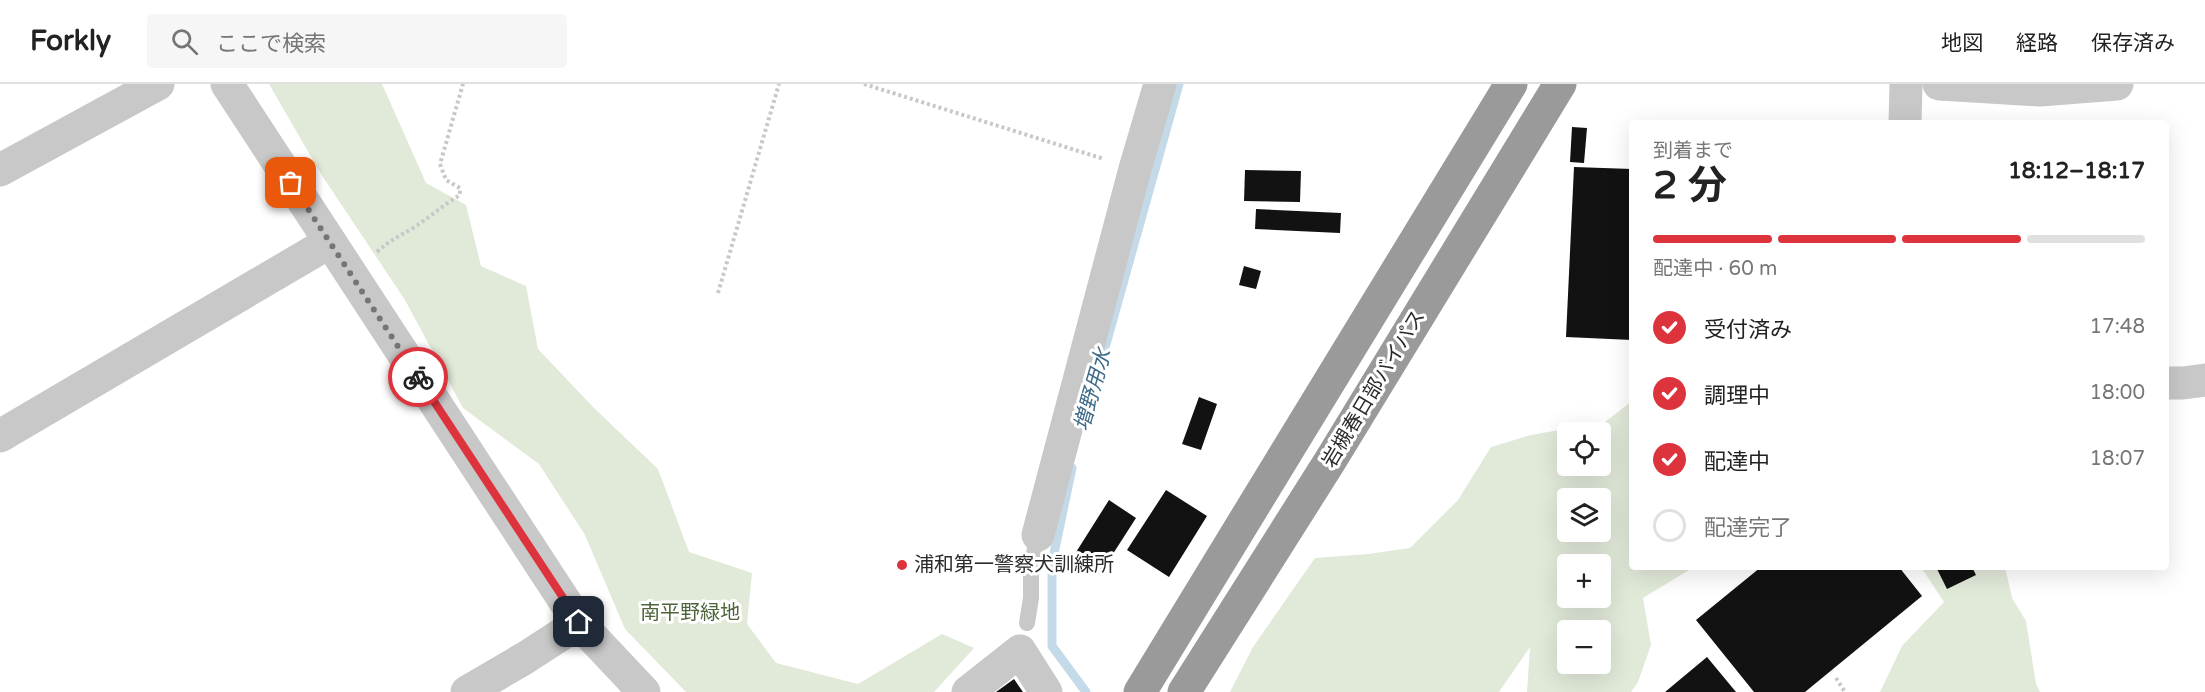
<!DOCTYPE html>
<html lang="ja">
<head>
<meta charset="utf-8">
<style>
  :root { --surface:#fff; --page:#f6f6f6; --text:#222; --muted:#767676; --line:#e0e0e0; --accent:#dd333c }
  body { margin:0; font-family:"Varela Round","Noto Sans JP",sans-serif; background:var(--page); color:var(--text); height:100vh; display:flex; flex-direction:column; font-size:22px; white-space:nowrap }
  * { box-sizing:border-box; margin:0 }
  p { font-size:20px; color:var(--muted) }
  .icon { flex:none; width:33px; height:33px; fill:none; stroke:currentColor; stroke-width:2; stroke-linecap:round; stroke-linejoin:round }
  .map { position:relative; flex:1; overflow:hidden }
  .drawer { position:absolute; left:1629px; top:36px; width:540px; height:450px; display:flex; flex-direction:column; background:var(--surface); border-radius:6px; box-shadow:0 6px 24px #0002 }
  .drawer>* { flex:none }
  .buttons { position:absolute; left:1557px; top:338px; display:grid; gap:12px }
  .buttons a { display:grid; place-items:center; width:54px; height:54px; border-radius:6px; background:var(--surface); box-shadow:0 6px 24px #0002; font-size:30px }
  .pin { position:absolute; display:grid; place-items:center; width:51px; height:51px; color:#fff; margin:-26px; border-radius:12px; box-shadow:0 3px 9px #0006 }
  .courier { position:absolute; display:grid; place-items:center; width:60px; height:60px; margin:-30px; border:4px solid #dd333c; border-radius:50%; background:#fff; color:#222; box-shadow:0 2px 8px #0007 }
  .headline em { font-style:normal; font-weight:700 }
  .headline div { display:flex; flex-direction:column-reverse }
  .headline { display:flex; align-items:center; justify-content:space-between; height:102px; padding:0 24px }
  h1 { font-size:39px; font-weight:700; line-height:45px }
  .bar { display:grid; grid-template-columns:repeat(4,1fr); gap:9px 6px; align-content:center; height:72px; padding:0 24px }
  .bar i { height:8px; border-radius:4px; background:var(--line) }
  .bar .active { background:var(--accent) }
  .bar p { grid-column:span 4 }
  ol { padding:0 24px; list-style:none }
  li { display:flex; align-items:center; gap:18px; height:66px }
  li p { margin-inline-start:auto }
  li .icon { padding:6px; border-radius:50%; background:var(--accent); color:#fff; stroke-width:4 }
  li:last-child { color:var(--muted) }
  li i { width:33px; height:33px; border:3px solid var(--line); border-radius:50% }
  header { display:flex; align-items:center; gap:36px; box-sizing:border-box; height:84px; padding:0 30px; background:var(--surface); border-bottom:2px solid var(--line) }
  header strong { font-size:28px }
  nav { display:flex; gap:33px; margin-inline-start:auto; font-size:21px }
  .search { width:420px; height:54px; background:var(--page); display:flex; align-items:center; gap:15px; box-sizing:border-box; padding:0 21px; border-radius:6px; color:var(--muted); font-size:22px }
  .map>svg:first-child { display:block }
</style>
</head>
<body>
<header>
<strong>Forkly</strong>
<div class="search"><svg class="icon" aria-label="search" viewBox="0 0 24 24"><circle cx="10" cy="10" r="6"/><path d="M15 15l6 6"/></svg>ここで検索</div>
<nav><a>地図</a><a>経路</a><a>保存済み</a></nav>
</header>
<div class="map">
<svg width="2205" height="608" viewBox="0 0 2205 608">
  <rect width="100%" height="100%" fill="#fff"/>
  <!-- green -->
  <path fill="#e1e9d9" fill-rule="evenodd" d="M269 0H382L426 99 466 121 481 182 526 202 538 265 594 324 658 385 689 468 752 489 747 540 776 579 858 600 942 550 974 564 934 608H686L625 545 585 451 539 380 463 324 405 216 321 90Z
    M1632 317V483H1694L1643 514 1651 561 1638 598 1631 608H1527L1530 563 1499 608H1230L1253 563 1315 474 1368 470 1410 464 1458 416 1491 363 1531 351 1605 338ZM1568 348H1600V381H1568ZM1568 414H1600V447H1568ZM1568 480H1600V513H1568ZM1568 546H1600V579H1568Z
    M1921 483H2005L2012 514 2026 537 2036 600 2040 608H1880L1902 562 1944 518Z"/>
  <g fill="none" stroke-linecap="round" stroke-linejoin="round">
    <!-- stream -->
    <path stroke="#c5dae9" stroke-width="9" d="M1101 278 1179 0
      M1072 384 1052 479V562L1086 608"/>
  </g>
  <!-- building -->
  <path fill="#121212" d="M1572 43 1587 44 1584 79 1570 78Z
    M1574 83 1632 85V256L1566 253Z
    M1245 86 1301 87 1300 118 1244 117Z
    M1256 125 1341 129 1340 149 1255 145Z
    M1244 182 1261 187 1256 205 1239 201Z
    M1199 313 1217 320 1201 366 1182 360Z
    M1166 406 1207 432 1169 493 1127 466Z
    M1109 416 1136 434 1100 490 1073 473Z
    M1761 483H1899L1922 512 1805 608H1754L1696 536Z
    M1936 483H1972L1976 491 1947 505Z
    M1707 573 1736 608H1665Z
    M1014 595 1023 608H996Z"/>
  <g fill="none" stroke-linecap="round" stroke-linejoin="round">
    <!-- path -->
    <path stroke="#c8c8c8" stroke-width="4" stroke-dasharray="3 3" stroke-linecap="butt" d="M864 0 1104 75
      M377 168C390 156 398 153 413 144 429 134 443 121 460 111V104L446 96 440 80 463 0
      M718 209 779 0
      M1836 594 1845 608"/>
    <!-- service -->
    <path stroke="#c8c8c8" stroke-width="16" d="M1027 539 1031 514V483L1038 451"/>
    <!-- minor -->
    <path stroke="#c8c8c8" stroke-width="33" d="M227 0 579 539 644 608
      M1939 0 2040 6 2117 0
      M1905 39 1906 0
      M0 86 158 0
      M2166 299H2183L2205 296
      M0 352 330 158
      M1038 451 1135 85 1160 0
      M467 608 525 574 579 539
      M968 608 1020 567 1046 608"/>
    <!-- trunk -->
    <path stroke="#9a9a9a" stroke-width="33" d="M1140 608 1511 0
      M1184 608 1330 377 1560 0"/>
  </g>
  <g fill="none" stroke-linecap="round" stroke-linejoin="round">
    <!-- done -->
    <path stroke="#757575" stroke-width="6" stroke-dasharray="0 10.8" d="M291 99 418 293"/>
    <!-- route -->
    <path stroke="#dd333c" stroke-width="8" d="M418 293 579 538"/>
  </g>
  <!-- markers -->
  <circle fill="#dd333c" stroke="#fff" stroke-width="2" cx="902" cy="481" r="6"/>
  <g text-anchor="middle" dominant-baseline="central" stroke-width="6" stroke-linejoin="round" paint-order="stroke">
    <!-- street labels -->
    <g font-size="20" fill="#2b2b2b" stroke="#fff">
      <text transform="translate(1374 305) rotate(-59)">岩槻春日部バイパス</text>
    </g>
    <!-- poi labels -->
    <g font-size="20" fill="#2b2b2b" stroke="#fff" text-anchor="start">
      <text x="914" y="481">浦和第一警察犬訓練所</text>
    </g>
    <!-- park labels -->
    <g font-size="20" fill="#4e653b" stroke="#fff">
      <text x="690" y="529">南平野緑地</text>
    </g>
    <!-- water labels -->
    <g font-size="21" font-style="italic" fill="#3e6b89" stroke="#fff">
      <text transform="translate(1093 306) rotate(-74)">増野用水</text>
    </g>
  </g>
</svg>
<div class="buttons">
<a><svg class="icon" aria-label="locate" viewBox="0 0 24 24"><circle cx="12" cy="12" r="6"/><path d="M12 2v4M12 18v4M2 12h4M18 12h4"/></svg></a>
<a><svg class="icon" aria-label="layers" viewBox="0 0 24 24"><path d="M12 4l9 5-9 5-9-5zM3 14l9 5 9-5"/></svg></a>
<a>+</a>
<a>−</a>
</div>
<div class="pin" style="left:291px;top:99px;background:#ea580c"><svg class="icon" aria-label="bag" viewBox="0 0 24 24"><path d="M5 8h14l-1 12H6zM9 8a3 3 0 0 1 6 0"/></svg></div>
<div class="pin" style="left:579px;top:538px;background:#1f2937"><svg class="icon" aria-label="home" viewBox="0 0 24 24"><path d="M3 11l9-7 9 7M6 9v11h12V9"/></svg></div>
<div class="courier" style="left:418px;top:293px"><svg class="icon" aria-label="bike" viewBox="0 0 24 24"><circle cx="6" cy="16" r="4"/><circle cx="18" cy="16" r="4"/><path d="M6 16l4-8h5l3 8M10 8l3 8H6M13 5h3"/></svg></div>
<section class="drawer">
<div class="headline"><div><h1>2 分</h1><p>到着まで</p></div><em>18:12–18:17</em></div>
<div class="bar"><i class="active"></i><i class="active"></i><i class="active"></i><i></i><p>配達中 · 60 m</p></div>
<ol>
<li><svg class="icon" aria-label="check" viewBox="0 0 24 24"><path d="M5 12l5 5 9-10"/></svg>受付済み<p>17:48</p></li>
<li><svg class="icon" aria-label="check" viewBox="0 0 24 24"><path d="M5 12l5 5 9-10"/></svg>調理中<p>18:00</p></li>
<li><svg class="icon" aria-label="check" viewBox="0 0 24 24"><path d="M5 12l5 5 9-10"/></svg>配達中<p>18:07</p></li>
<li><i></i>配達完了</li>
</ol>
</section>
</div>
</body>
</html>
